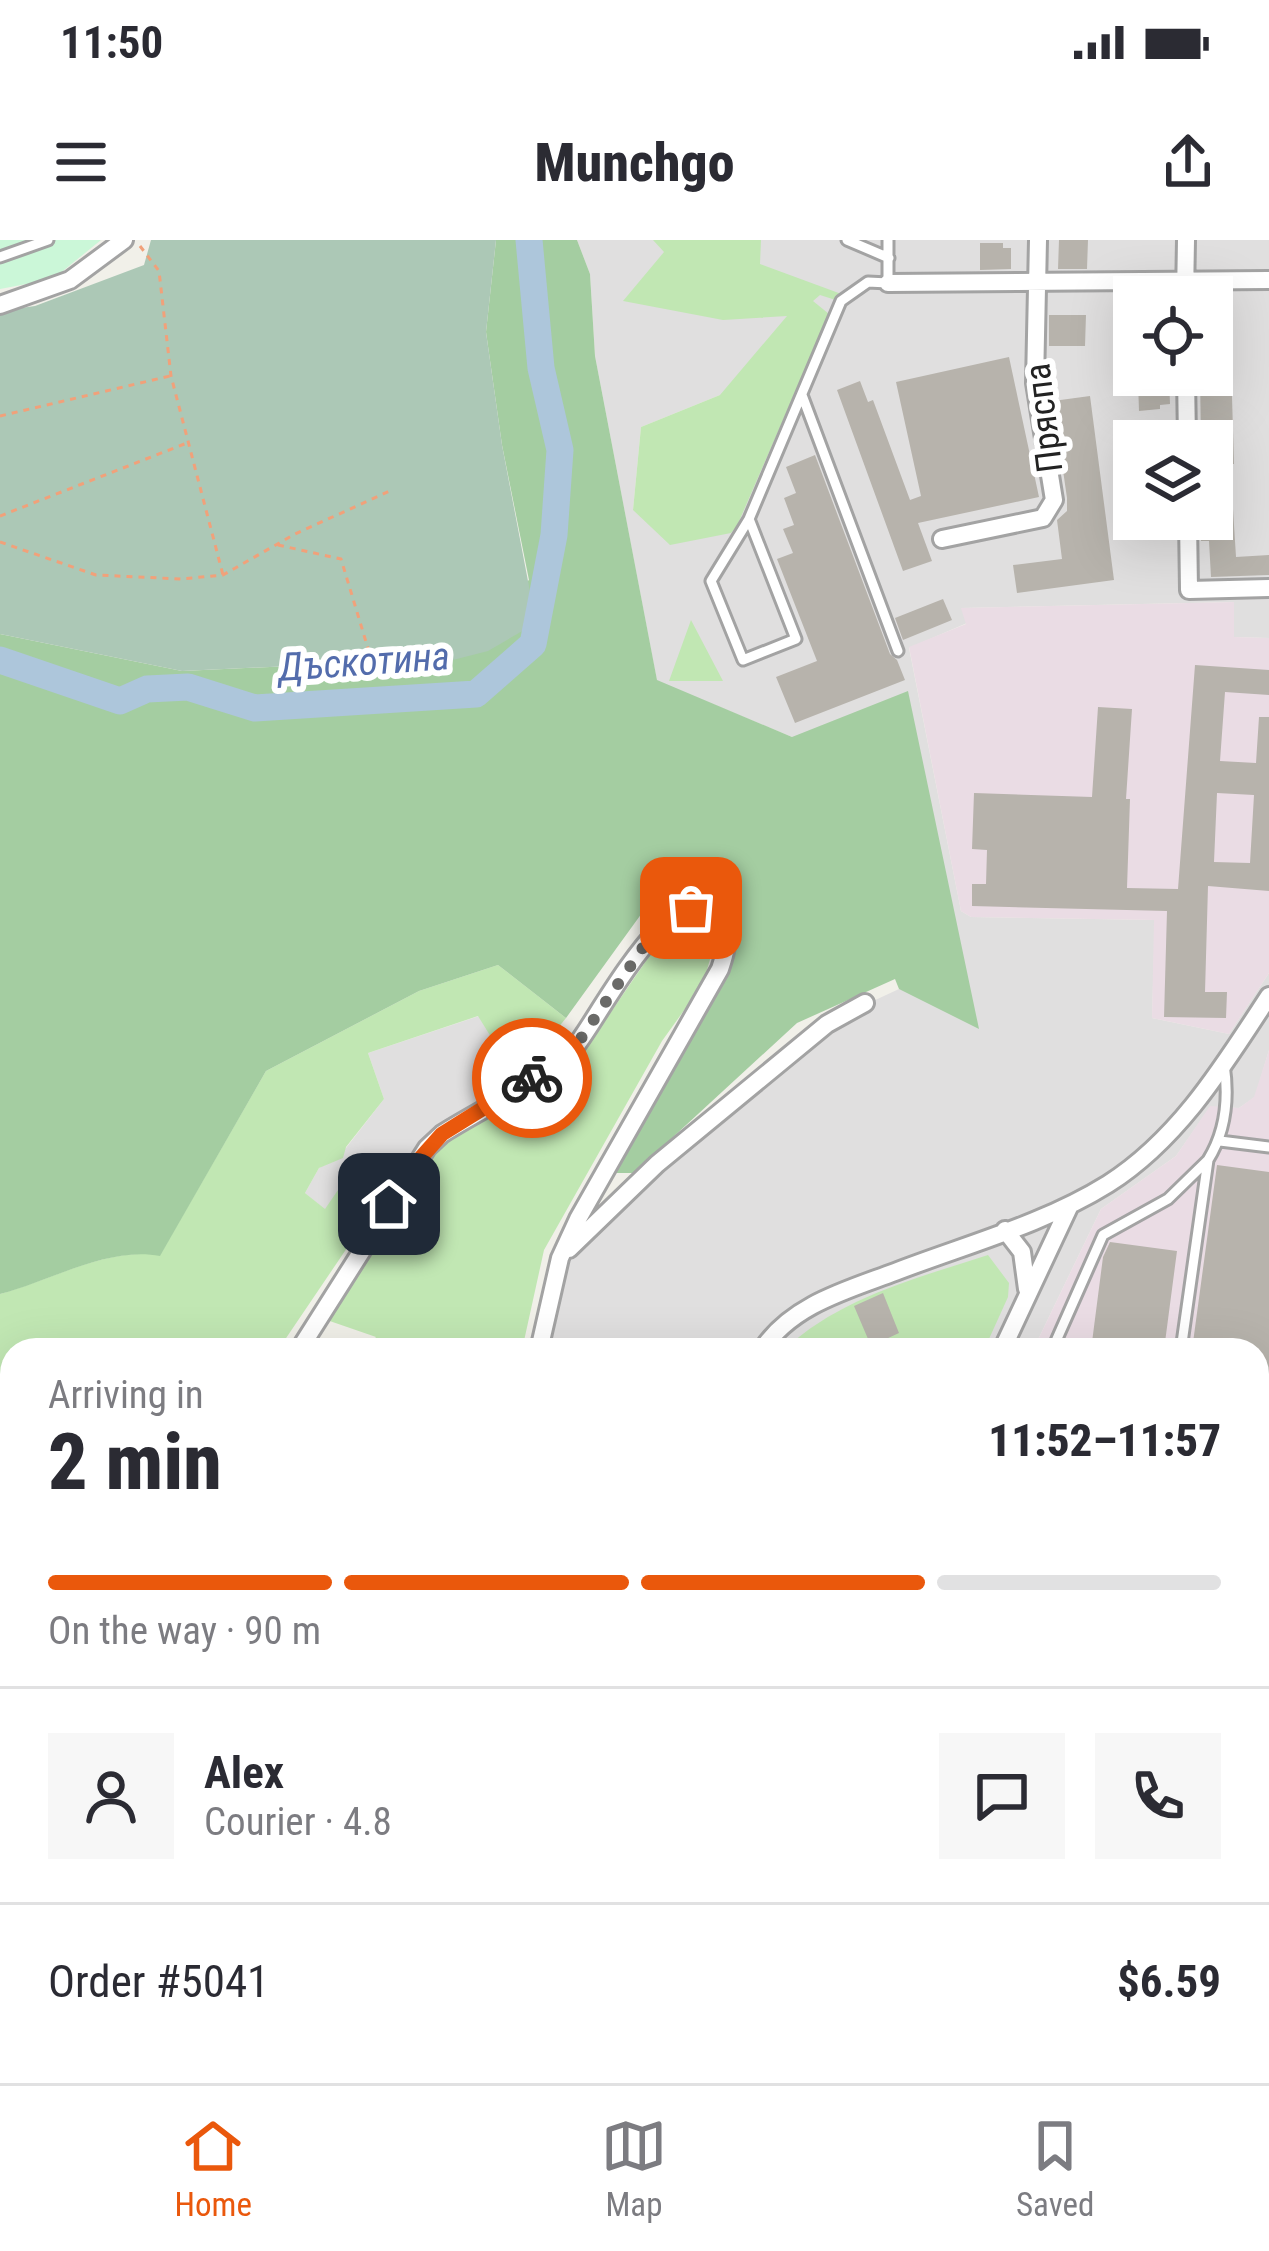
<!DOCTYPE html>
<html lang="en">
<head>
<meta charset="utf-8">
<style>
  :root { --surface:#fff; --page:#f7f7f7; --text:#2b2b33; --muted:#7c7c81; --line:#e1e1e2; --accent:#ea580c }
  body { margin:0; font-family:"Roboto Condensed",sans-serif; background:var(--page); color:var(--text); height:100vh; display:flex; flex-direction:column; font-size:45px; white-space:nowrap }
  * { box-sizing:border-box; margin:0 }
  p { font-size:39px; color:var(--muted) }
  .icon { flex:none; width:66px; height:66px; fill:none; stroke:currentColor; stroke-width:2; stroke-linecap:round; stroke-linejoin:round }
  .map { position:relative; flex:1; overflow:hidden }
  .drawer { position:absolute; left:0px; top:1098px; width:1269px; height:747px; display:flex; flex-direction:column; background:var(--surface); border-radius:36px 36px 0 0; box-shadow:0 12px 48px #0002 }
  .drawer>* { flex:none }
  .tools { position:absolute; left:1113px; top:36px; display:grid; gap:24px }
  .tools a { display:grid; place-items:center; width:120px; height:120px; border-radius:0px; background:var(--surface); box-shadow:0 12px 48px #0002; font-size:60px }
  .pin { position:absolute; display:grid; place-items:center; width:102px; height:102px; color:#fff; margin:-51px; border-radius:24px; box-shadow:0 6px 18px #0006 }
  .courier { position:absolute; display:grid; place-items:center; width:120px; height:120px; margin:-60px; border:9px solid #ea580c; border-radius:50%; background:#fff; color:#222; box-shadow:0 3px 15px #0007 }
  .head em { font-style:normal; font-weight:800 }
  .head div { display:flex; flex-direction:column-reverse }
  .head { display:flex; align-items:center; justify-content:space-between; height:204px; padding:0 48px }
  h1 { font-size:78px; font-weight:800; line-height:90px }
  .bar { display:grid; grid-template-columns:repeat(4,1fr); gap:18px 12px; align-content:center; height:144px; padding:0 48px }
  .bar i { height:15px; border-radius:9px; background:var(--line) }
  .bar .on { background:var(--accent) }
  .bar p { grid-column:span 4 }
  .line { display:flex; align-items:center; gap:30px; padding:0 48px; border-top:3px solid var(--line) }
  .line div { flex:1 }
  .round { display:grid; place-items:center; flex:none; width:126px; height:126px; border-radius:0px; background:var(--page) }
  .status { display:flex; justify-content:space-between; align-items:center; height:84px; padding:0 60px; background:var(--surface); direction:ltr }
  .status svg { height:33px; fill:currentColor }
  header { display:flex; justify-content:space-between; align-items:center; height:156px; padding:0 48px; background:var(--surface); font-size:54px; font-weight:800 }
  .tab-bar { display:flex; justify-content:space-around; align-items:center; height:168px; border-top:3px solid var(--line); background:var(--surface); font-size:33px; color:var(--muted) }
  .tab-bar a { display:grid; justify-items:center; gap:6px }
  .tab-bar .on { color:var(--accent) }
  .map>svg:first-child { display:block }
</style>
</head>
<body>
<div class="status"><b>11:50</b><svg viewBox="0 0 49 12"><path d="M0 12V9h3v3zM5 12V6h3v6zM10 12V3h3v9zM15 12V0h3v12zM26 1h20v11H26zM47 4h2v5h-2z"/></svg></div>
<header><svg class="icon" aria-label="menu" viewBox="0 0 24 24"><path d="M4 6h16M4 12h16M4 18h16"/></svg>Munchgo<svg class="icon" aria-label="share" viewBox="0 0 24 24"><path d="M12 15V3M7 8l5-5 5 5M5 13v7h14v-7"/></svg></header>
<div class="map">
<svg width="1269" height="1843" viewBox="0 0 1269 1843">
  <rect width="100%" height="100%" fill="#f1f0e9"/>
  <!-- residential -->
  <path fill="#e0dfdf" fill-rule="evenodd" d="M577 0H1269V398L1233 397V362L962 368 967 383 909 408 961 671 971 677 1155 680 1152 778 1229 794 1269 733V810L1255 857 1239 868 1210 867 1176 916 1101 969 1033 1110H545L572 1005 843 775 899 749 909 752 792 497 657 441 595 116 590 34ZM1134 57H1212V135H1134ZM720 155 633 270 641 187ZM1134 201H1212V279H1134Z
    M479 776 517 839 451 882 395 937 381 928 325 970 305 953 319 928 346 908 384 859 368 813Z
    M12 1267V1581L0 1587V1273Z
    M606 1833H850L794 1843H608L602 1839Z"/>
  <!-- industrial -->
  <path fill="#eadce4" d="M1234 362V397L1269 398V733L1229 794 1152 778 1154 680 971 677 961 671 909 407 966 384 961 368Z
    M1269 810V1394L1257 1393V1110H1033L1101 969 1176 916 1210 866 1239 868 1254 857Z"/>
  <!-- grass -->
  <path fill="#c1e7b3" d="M653 0H761L760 24 855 59 848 64 820 55 813 61 829 74 737 286 731 293 670 305 633 270 641 187 720 155 787 76 723 80 623 61 664 12Z
    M691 380 723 441H669Z
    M699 676 716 698 703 744 662 801 544 1010 522 1110H365L376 1097 321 1078 402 945 447 897 545 838 589 804 672 683Z
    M498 725 566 778 517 839 478 776 368 813 384 859 346 907 343 918 319 928 305 953 325 969 349 934 365 942 381 927 395 937 278 1110H12V1267L0 1273V1054C51 1040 107 1007 160 1015L266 831 419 751Z
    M988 1015 1009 1043 1008 1057 984 1110H784C839 1058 917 1038 988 1015Z
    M1269 1734V1843H794L850 1833H1257V1740Z
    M12 1791V1833H124L131 1843H0V1798Z
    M188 1833H570L566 1843H189Z"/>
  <!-- forest -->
  <path fill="#a4cda1" d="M496 0H577L590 34 595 116 657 440 792 497 908 451 979 789 899 749 895 739 797 783 634 933H605L723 719 725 657 692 638 655 655 566 778 498 725 419 751 266 831 160 1016C108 1006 51 1041 0 1054V394L182 431 312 425 406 432 529 340 502 205 486 92Z
    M1257 1405H1269V1734L1257 1740Z
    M12 1581V1791L0 1798V1587Z"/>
  <!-- cemetery -->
  <path fill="#acc8b6" d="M151 0H496L486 92 502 205 536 383 488 411 406 432 312 425 182 431 0 394V71L35 66 144 25Z"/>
  <!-- park -->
  <path fill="#cbf7d8" d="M0 0H101L53 39 0 49Z"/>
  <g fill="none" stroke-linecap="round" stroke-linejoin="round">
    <!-- river -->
    <path stroke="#adc6db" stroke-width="27" d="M0 420 120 461 147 449 188 447 255 468 476 454 533 404 554 295 560 210 541 128 529 0"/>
  </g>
  <!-- building -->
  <path fill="#b7b3ac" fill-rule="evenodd" d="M1059 0H1088L1087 29H1058Z
    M980 3H1003V8H1011V29L980 30Z
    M1223 72 1225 124H1231L1234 224H1225L1226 269H1233L1236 317 1269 315V335L1211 337 1209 301H1201V279H1212V201H1201L1200 135H1212V73Z
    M1049 75H1086L1085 106H1049Z
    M1009 117 1039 257 918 283 932 321 903 331 837 150 860 141 868 162 873 160 910 260 921 256 896 142Z
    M1169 139 1170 164 1160 165V169L1139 171 1138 141Z
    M1090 156 1114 340 1017 353 1013 325 1062 319 1057 280 1067 271V258L1053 161Z
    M815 215 890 414 897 420 905 440 795 483 776 437 817 421 777 319 793 313 783 289 794 285 784 258 796 253 786 227Z
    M943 359 952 380 903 400 895 378Z
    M1195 425 1269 430V455L1225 452 1220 521 1256 523 1259 477H1269V651L1208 646 1205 752H1227L1226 778 1164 777 1167 671 972 666V644H986L987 610 972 609 974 553 1092 557 1098 467 1132 469 1126 559H1130L1127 648 1178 649ZM1217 553 1254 555 1250 623 1214 622Z
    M1217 925 1269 932V1180L1265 1213 1257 1212V1110H1192Z
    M1110 1002 1177 1011 1164 1110H1091L1103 1017Z
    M883 1053 899 1093 871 1106 854 1066Z"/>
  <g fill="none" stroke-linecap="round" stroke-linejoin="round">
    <defs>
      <path id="service" d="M847 0 889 18
        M0 17 48 0
        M802 155 898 411
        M749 279 711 341 743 420 796 399 749 279 841 61 868 42 888 43V0
        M1220 901 1269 907
        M1052 1110 1103 995 1168 959 1208 920
        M1181 1110 1208 920C1226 891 1229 857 1224 824
        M602 1843 634 1833"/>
      <path id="minor" d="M888 43 1269 40
        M1185 57 1186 0
        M0 65 70 40 124 0
        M1186 135 1187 201
        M1188 279 1189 350 1269 348
        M942 299 1043 278 1054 260 1035 143 1038 0
        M1005 990 1022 1012 1027 1049
        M569 1009 657 924 827 784 865 763
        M299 1110 427 908 442 894C479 870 546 839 574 808 595 786 681 611 722 684 730 699 725 714 720 729L578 979 560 1018 539 1110
        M762 1110C791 1065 847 1050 895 1032 965 1005 1044 984 1108 944 1179 899 1224 825 1269 756
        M1002 1110 1070 965
        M0 1363 12 1358
        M577 1843 582 1833"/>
    </defs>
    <!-- service casing -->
    <use href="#service" stroke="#a3a3a3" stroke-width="15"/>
    <!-- minor casing -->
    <use href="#minor" stroke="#a3a3a3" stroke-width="22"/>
    <!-- path -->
    <path stroke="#f1a17a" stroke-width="3" stroke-dasharray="6 6" stroke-linecap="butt" d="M140 6 159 31 171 136 223 335
      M0 176 170 136
      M0 276 187 203
      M0 302 96 335 181 339 223 335 295 294 392 250
      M278 305 341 319 370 415"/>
    <!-- service -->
    <use href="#service" stroke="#fff" stroke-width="9"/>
    <!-- minor -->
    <use href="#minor" stroke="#fff" stroke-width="16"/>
  </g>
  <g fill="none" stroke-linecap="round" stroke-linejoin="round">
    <!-- done -->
    <path stroke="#6a6a68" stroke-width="12" stroke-dasharray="0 21.6" d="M532 838 573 810 657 687 691 668"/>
    <!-- route -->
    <path stroke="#ea580c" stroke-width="15" d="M389 964 410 930 442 894 532 838"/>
  </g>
  <g text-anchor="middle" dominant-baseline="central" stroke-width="12" stroke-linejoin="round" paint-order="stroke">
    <!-- street labels -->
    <g font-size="36" fill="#222" stroke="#fff">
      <text transform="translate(1044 178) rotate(-97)">Пряспа</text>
    </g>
    <!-- water labels -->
    <g font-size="39" font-style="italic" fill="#536cac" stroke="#fff">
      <text transform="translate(364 422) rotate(-4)">Дъскотина</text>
    </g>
  </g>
</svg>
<div class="tools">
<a><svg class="icon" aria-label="locate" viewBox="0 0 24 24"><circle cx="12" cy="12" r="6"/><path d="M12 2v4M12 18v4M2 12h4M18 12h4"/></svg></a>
<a><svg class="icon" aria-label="layers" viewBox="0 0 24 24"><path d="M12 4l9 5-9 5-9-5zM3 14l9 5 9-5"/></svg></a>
</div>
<div class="pin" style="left:691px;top:668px;background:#ea580c"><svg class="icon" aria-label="bag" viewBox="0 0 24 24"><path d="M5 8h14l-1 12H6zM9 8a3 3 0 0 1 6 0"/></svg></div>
<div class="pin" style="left:389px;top:964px;background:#1f2937"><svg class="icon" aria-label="home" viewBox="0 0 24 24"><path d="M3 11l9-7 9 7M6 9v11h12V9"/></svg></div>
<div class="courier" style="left:532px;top:838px"><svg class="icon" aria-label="bike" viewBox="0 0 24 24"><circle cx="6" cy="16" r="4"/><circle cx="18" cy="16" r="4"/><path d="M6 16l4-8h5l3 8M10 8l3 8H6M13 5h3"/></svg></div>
<section class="drawer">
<div class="head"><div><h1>2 min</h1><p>Arriving in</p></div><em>11:52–11:57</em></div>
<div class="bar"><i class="on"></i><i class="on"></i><i class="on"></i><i></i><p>On the way · 90 m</p></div>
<div class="line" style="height:216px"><a class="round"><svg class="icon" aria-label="person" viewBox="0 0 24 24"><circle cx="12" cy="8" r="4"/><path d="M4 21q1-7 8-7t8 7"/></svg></a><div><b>Alex</b><p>Courier · 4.8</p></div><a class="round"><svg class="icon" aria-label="chat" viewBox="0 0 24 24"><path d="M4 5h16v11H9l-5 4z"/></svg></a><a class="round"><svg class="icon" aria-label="phone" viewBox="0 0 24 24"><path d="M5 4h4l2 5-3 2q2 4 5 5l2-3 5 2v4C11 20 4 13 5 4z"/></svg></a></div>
<div class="line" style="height:156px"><div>Order #5041</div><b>$6.59</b></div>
</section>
</div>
<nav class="tab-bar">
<a class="on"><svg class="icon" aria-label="home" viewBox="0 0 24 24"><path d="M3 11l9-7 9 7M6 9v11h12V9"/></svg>Home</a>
<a><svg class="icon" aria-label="map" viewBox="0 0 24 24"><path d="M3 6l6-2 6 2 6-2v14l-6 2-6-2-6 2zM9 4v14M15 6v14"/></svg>Map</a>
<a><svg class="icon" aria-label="saved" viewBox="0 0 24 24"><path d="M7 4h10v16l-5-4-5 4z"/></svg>Saved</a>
</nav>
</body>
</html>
